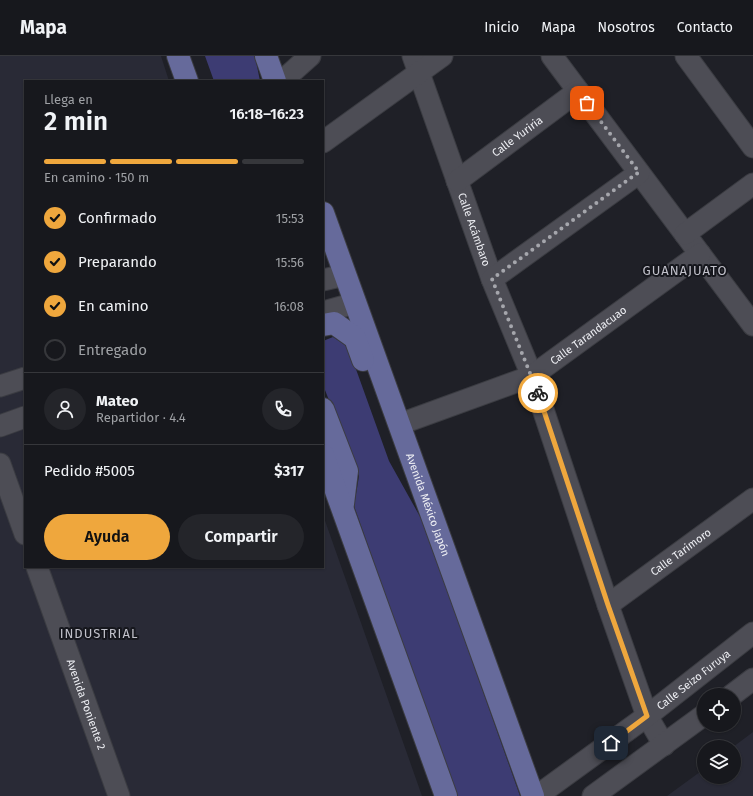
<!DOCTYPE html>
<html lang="es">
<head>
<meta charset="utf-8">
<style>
  :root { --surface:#17181d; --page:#24252a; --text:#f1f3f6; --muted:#9ea0a4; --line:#36373b; --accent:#efa73d }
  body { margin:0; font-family:"Fira Sans",sans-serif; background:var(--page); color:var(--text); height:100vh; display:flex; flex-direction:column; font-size:15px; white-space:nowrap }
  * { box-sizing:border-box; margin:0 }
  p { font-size:13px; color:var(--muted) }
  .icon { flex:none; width:22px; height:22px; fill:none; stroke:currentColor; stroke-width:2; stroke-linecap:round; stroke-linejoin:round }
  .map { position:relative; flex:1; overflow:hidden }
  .panel { position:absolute; left:24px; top:24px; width:300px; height:488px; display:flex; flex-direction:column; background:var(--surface); border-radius:0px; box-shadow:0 1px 3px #0004,0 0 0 1px var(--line) }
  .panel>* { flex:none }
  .tools { position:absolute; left:697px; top:632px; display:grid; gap:8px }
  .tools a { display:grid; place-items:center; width:44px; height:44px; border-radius:50%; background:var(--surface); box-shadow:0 1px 3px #0004,0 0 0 1px var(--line); font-size:20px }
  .pin { position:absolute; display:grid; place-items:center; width:34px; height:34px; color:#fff; margin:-17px; border-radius:8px; box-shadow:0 2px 6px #0006 }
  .courier { position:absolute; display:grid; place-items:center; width:40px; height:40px; margin:-20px; border:3px solid #efa73d; border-radius:50%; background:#fff; color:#222; box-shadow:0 1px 5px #0007 }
  .summary em { font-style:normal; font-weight:600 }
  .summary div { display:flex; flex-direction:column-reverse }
  .summary { display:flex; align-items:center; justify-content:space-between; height:68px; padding:0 20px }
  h1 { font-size:26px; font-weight:600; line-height:30px }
  .bar { display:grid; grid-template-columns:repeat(4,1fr); gap:6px 4px; align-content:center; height:48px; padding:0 20px }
  .bar i { height:5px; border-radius:3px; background:var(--line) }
  .bar .current { background:var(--accent) }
  .bar p { grid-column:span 4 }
  .line { display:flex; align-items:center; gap:10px; padding:0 20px; border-top:1px solid var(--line) }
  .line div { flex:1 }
  .round { display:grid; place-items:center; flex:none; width:42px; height:42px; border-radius:21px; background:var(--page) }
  ol { padding:0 20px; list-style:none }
  li { display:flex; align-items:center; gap:12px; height:44px }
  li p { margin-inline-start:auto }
  li .icon { padding:4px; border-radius:50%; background:var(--accent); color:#111; stroke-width:4 }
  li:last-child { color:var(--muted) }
  li i { width:22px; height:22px; border:2px solid var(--line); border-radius:50% }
  .cta { display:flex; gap:8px; margin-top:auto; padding:8px 20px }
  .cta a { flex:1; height:46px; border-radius:24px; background:var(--accent); color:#111; font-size:16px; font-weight:600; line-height:46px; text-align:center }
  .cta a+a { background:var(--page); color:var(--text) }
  header { display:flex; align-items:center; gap:24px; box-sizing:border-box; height:56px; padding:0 20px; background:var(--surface); border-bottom:1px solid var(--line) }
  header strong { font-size:19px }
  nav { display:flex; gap:22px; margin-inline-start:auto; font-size:14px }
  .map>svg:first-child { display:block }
</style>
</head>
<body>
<header>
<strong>Mapa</strong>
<nav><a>Inicio</a><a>Mapa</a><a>Nosotros</a><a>Contacto</a></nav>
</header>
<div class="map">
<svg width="753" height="740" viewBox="0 0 753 740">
  <rect width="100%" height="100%" fill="#1f2027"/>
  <!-- built -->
  <path fill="#292a36" d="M0 0H161L169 25H25V511H323V459L422 740H0Z
    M753 676V740H667L704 713V721H734L733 691Z"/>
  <!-- park -->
  <path fill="#3d3c73" d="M205 0H255L260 25H214Z
    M333 281 348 291 389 405 423 466 520 740H456L354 450 359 420 323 329V285Z"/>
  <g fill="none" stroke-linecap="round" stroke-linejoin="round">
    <defs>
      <g id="minor">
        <path id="s1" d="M413 0 492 223 532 320 608 549 647 660 664 689"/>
        <path d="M552 0 753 269"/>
        <path d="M686 0 753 91"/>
        <path d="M282 25 310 0"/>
        <path d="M323 86 442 0"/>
        <path id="s2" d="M457 125 578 35"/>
        <path d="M685 178 753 128"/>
        <path d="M492 223 639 117"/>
        <path d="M323 224 345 219"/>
        <path d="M323 256 355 247"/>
        <path d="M0 330 25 322"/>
        <path id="s3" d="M400 368 532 320 700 198"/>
        <path d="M0 370 25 361"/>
        <path d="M0 408 25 478"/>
        <path id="s4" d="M37 511 119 740"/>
        <path id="s5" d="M608 549 753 443"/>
        <path d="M732 639 753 623"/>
        <path id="s6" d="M537 740 647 660 753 577"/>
        <path d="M593 740 704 659"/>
      </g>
      <g id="major">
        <path d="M178 0 187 25"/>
        <path d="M266 0 275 25"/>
        <path id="s7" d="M323 157 533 740"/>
        <path d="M323 269 334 267 355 282 363 304"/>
        <path d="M323 353 347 415 343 448"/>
        <path d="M323 399 446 740"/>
      </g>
    </defs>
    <!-- minor casing -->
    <use href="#minor" stroke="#3b3c42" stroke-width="23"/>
    <!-- major casing -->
    <use href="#major" stroke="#3b3c42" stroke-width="24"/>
    <!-- minor -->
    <use href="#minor" stroke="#4d4d55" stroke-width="21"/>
    <!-- major -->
    <use href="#major" stroke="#666a9b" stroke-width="22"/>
  </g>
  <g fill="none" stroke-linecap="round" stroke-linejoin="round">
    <!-- done -->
    <path stroke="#a5a6ac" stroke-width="4" stroke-dasharray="0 7.2" d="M538 337 492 223 639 116 587 47"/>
    <!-- route -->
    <path stroke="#efa73d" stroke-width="5" d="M538 337 608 549 647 660 611 687"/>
  </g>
  <g text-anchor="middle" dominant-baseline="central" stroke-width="4" stroke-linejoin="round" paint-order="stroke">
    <!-- street labels -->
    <g font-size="11" fill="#edeef3" stroke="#16171d">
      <text stroke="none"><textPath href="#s2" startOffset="75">Calle Yuriria</textPath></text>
      <text stroke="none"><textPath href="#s1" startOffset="184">Calle Acámbaro</textPath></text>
      <text stroke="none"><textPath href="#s3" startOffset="210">Calle Tarandacuao</textPath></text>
      <text stroke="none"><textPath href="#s7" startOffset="310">Avenida México Japón</textPath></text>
      <text stroke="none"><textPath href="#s5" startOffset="90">Calle Tarimoro</textPath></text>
      <text stroke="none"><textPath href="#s6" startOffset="195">Calle Seizo Furuya</textPath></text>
      <text stroke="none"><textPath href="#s4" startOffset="146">Avenida Poniente 2</textPath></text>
    </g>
    <!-- quarter labels -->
    <g font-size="13" letter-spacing="1" fill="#c1c1ca" stroke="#16171d">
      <text x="685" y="214">GUANAJUATO</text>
      <text x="99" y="577">INDUSTRIAL</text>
    </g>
  </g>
</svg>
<div class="tools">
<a><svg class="icon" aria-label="locate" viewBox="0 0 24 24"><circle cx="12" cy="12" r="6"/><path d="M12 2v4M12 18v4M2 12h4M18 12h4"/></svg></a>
<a><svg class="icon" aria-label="layers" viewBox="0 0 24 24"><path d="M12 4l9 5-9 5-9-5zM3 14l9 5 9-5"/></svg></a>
</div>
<div class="pin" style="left:587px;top:47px;background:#ea580c"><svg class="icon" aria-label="bag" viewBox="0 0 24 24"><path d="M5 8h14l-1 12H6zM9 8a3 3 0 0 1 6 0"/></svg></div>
<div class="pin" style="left:611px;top:687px;background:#1f2937"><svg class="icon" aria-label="home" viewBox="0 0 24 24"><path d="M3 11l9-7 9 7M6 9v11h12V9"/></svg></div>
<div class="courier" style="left:538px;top:337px"><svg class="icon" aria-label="bike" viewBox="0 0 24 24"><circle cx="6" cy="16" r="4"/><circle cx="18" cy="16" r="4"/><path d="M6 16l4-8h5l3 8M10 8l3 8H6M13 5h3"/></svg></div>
<section class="panel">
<div class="summary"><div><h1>2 min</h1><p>Llega en</p></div><em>16:18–16:23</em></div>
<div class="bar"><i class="current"></i><i class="current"></i><i class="current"></i><i></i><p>En camino · 150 m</p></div>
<ol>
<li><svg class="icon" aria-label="check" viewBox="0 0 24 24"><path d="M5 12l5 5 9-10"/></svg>Confirmado<p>15:53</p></li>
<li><svg class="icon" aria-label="check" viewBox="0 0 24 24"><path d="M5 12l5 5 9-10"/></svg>Preparando<p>15:56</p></li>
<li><svg class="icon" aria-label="check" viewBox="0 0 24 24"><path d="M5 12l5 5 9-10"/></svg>En camino<p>16:08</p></li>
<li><i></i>Entregado</li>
</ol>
<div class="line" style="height:72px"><a class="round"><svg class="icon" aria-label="person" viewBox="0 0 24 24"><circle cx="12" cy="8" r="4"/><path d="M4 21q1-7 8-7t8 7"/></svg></a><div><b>Mateo</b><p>Repartidor · 4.4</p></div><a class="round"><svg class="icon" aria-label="phone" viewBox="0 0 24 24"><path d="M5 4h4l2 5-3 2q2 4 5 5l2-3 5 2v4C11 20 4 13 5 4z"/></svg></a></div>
<div class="line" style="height:52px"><div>Pedido #5005</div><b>$317</b></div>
<div class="cta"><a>Ayuda</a><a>Compartir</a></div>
</section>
</div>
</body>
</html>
